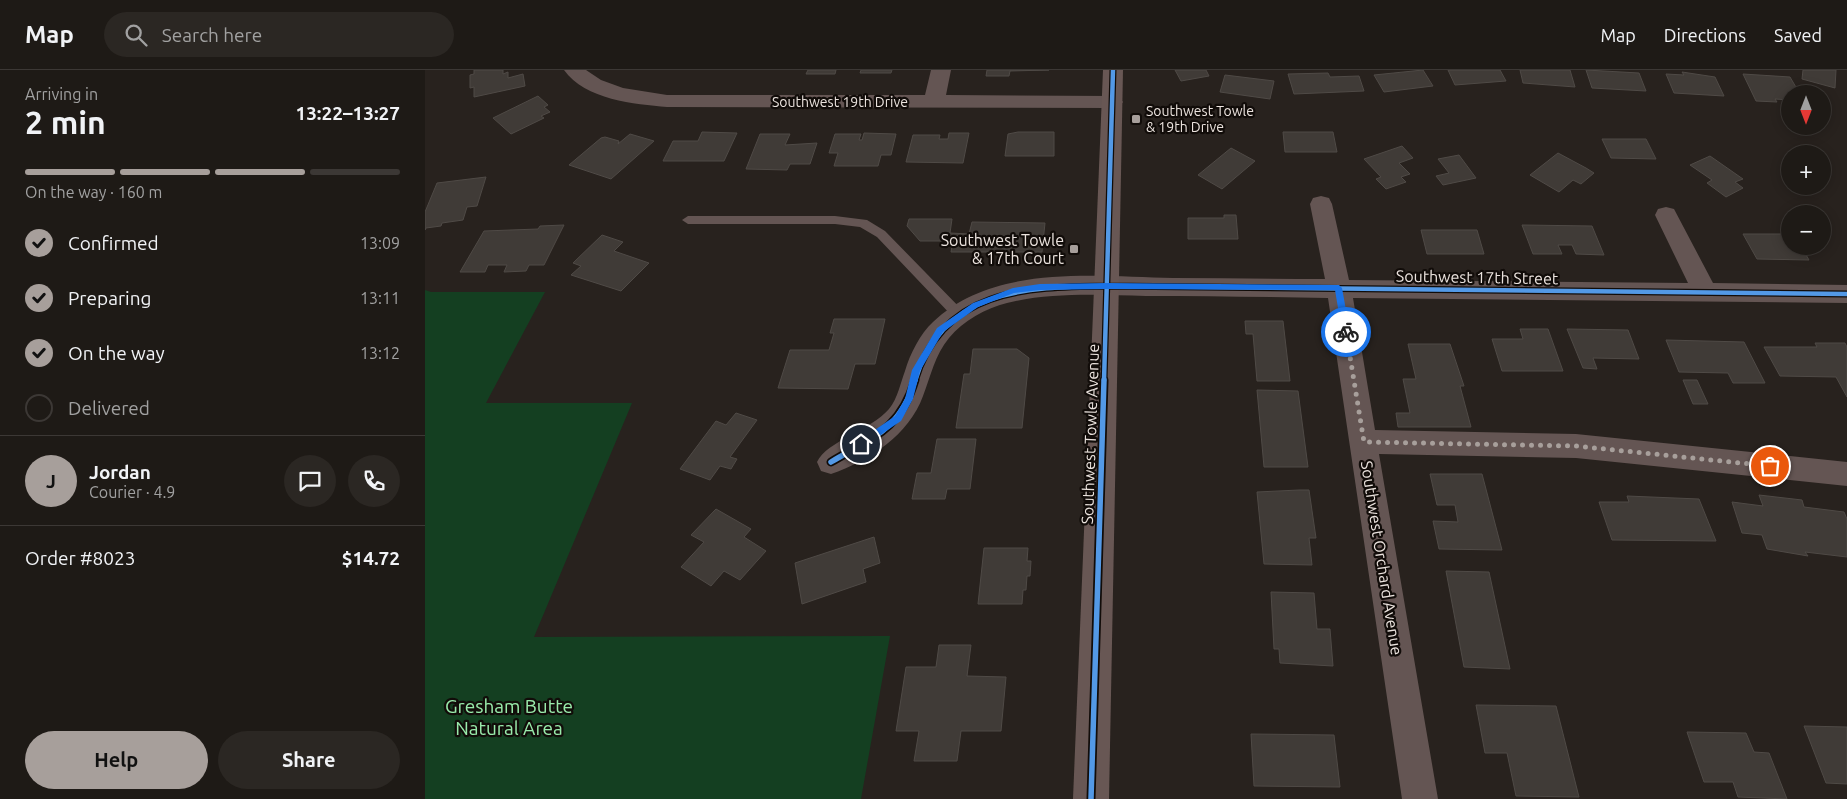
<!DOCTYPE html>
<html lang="en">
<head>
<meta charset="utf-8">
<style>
  :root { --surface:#1e1a16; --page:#2b2723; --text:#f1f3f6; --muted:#a1a1a1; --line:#3c3835; --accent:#a79f9b }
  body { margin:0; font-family:Ubuntu,sans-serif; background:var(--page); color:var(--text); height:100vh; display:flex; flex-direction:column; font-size:19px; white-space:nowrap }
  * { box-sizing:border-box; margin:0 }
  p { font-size:16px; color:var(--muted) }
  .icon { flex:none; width:28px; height:28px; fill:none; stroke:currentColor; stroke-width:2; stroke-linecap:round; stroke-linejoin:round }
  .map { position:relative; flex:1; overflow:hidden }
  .drawer { display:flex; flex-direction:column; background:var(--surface); width:425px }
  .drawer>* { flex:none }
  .needle { width:32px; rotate:180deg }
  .controls { position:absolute; left:1356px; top:15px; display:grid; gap:10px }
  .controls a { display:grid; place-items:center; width:50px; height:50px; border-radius:50%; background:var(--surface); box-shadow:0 2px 12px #0003,0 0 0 1px var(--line); font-size:25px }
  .pin { position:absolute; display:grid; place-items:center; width:42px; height:42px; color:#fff; margin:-21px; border:2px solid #fff; border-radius:50%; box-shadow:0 1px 5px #0007 }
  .courier { position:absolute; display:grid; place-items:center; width:50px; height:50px; margin:-25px; border:4px solid #1a73e8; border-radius:50%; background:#fff; color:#222; box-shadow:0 1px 6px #0007 }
  .overview em { font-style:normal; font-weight:600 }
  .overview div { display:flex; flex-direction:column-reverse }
  .overview { display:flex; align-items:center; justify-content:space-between; height:85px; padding:0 25px }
  h1 { font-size:32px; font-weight:600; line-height:38px }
  .bar { display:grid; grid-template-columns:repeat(4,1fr); gap:8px 5px; align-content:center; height:60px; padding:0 25px }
  .bar i { height:6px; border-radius:4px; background:var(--line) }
  .bar .on { background:var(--accent) }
  .bar p { grid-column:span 4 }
  .line { display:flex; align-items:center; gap:12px; padding:0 25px; border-top:1px solid var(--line) }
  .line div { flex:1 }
  .round { display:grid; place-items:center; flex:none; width:52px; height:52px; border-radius:26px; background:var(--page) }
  ol { padding:0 25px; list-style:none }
  li { display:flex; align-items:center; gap:15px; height:55px }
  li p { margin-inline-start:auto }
  li .icon { padding:5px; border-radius:50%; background:var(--accent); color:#111; stroke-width:4 }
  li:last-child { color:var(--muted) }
  li i { width:28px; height:28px; border:2px solid var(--line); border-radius:50% }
  .cta { display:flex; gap:10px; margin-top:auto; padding:10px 25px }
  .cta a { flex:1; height:58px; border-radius:30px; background:var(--accent); color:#111; font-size:20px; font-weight:600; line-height:58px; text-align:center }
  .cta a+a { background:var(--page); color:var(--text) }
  header { display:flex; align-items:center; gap:30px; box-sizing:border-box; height:70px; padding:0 25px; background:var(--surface); border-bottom:1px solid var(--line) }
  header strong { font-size:24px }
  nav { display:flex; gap:28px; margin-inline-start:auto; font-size:18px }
  .search { width:350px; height:45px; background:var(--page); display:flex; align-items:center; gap:12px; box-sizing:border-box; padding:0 18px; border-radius:28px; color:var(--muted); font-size:19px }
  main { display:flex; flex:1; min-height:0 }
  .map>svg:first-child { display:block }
</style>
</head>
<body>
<header>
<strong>Map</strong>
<div class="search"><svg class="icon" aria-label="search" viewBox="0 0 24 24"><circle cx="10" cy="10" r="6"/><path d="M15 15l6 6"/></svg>Search here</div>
<nav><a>Map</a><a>Directions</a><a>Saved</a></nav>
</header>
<main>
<section class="drawer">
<div class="overview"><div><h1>2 min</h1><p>Arriving in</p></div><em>13:22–13:27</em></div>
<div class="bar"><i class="on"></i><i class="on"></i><i class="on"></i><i></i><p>On the way · 160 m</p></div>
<ol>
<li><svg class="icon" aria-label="check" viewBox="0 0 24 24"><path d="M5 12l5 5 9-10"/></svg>Confirmed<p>13:09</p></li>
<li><svg class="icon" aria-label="check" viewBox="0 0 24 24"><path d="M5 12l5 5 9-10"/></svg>Preparing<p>13:11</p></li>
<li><svg class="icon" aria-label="check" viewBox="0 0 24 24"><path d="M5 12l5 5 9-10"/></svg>On the way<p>13:12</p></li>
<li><i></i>Delivered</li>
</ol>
<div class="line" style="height:90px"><b class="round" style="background:var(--accent);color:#111">J</b><div><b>Jordan</b><p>Courier · 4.9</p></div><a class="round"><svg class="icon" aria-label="chat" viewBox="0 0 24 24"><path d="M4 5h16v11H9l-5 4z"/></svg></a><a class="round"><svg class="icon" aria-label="phone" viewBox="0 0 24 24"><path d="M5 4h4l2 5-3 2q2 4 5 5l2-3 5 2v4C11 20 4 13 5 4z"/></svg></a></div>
<div class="line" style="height:65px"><div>Order #8023</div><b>$14.72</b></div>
<div class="cta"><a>Help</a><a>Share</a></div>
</section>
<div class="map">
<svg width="1422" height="729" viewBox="0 0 1422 729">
  <rect width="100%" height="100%" fill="#28221e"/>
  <!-- green -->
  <path fill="#143f21" d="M0 220 6 222H120L61 333H207L109 567 465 566 436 729H0Z"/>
  <!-- building -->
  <path fill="#403b37" stroke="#4f4a46" d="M49 0H78V4L83 2V8L98 4 100 16 49 27V17L45 18V5L49 4Z
    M383 0H411L410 4H381Z
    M436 0H467L466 3H435Z
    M562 0H624L585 1 584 6H561Z
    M750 0H781L784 6 756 11Z
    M998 0 1008 16 959 22 949 5Z
    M1023 0H1075L1081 11 1030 15Z
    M1095 0H1145L1150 17 1098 13Z
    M1161 0 1214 3 1221 21 1167 18Z
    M1378 0H1411L1410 18 1377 9Z
    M1257 2 1290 7 1299 26 1249 23 1241 4 1259 5Z
    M903 3 905 7 934 6 939 21 869 24 863 4Z
    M1318 4 1365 7 1375 24H1365V30L1350 29 1352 32 1331 31Z
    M800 5 849 11 845 29 795 22Z
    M113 26 123 35 119 37 125 42 116 46 119 48 86 64 68 48Z
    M277 62 312 63 299 91H238L248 71H273Z
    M593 62H629V86H580L583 64Z
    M858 62H908L912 82H860Z
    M439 63 471 64 466 85H456L453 96H409L413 83H404L410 64H436L434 70H437Z
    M524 63H544L538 93 481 92 488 65H515L514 69H523Z
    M205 64 229 71 186 109 144 95 176 68 180 67 194 71 193 74Z
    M335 64H365L360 75 392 73 385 94H365L362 100 321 99Z
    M1177 69H1221L1231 89 1186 88Z
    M977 76 988 88 974 93 985 104 976 107 981 112 961 119 951 109 956 107 939 89Z
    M806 78 830 91 797 119 773 105Z
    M1133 83 1161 98 1169 103 1156 114 1148 110 1134 122 1105 105Z
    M1034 85 1051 108 1018 115 1011 106 1024 103 1013 89Z
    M1285 86 1318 109 1310 112 1318 118 1301 127 1282 113 1287 110 1265 95Z
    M61 107 52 136 42 137 38 150 17 153 16 156 1 158 0 160V142L12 113Z
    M799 145H811L813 169H763V148H799Z
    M484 149H527L525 163 544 164 547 152 620 153 617 182H526L528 171H495L482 156Z
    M139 155 119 195H104L101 201 79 202 82 195H63L60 202H35L59 161 113 159 115 156Z
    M1097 155 1167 156 1179 185 1151 184 1147 175H1133L1137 184H1108Z
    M996 160H1052L1059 184H1002Z
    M1318 164H1365V176H1376L1384 190 1332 189Z
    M177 165 198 172 189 181 224 193 196 221 146 205 156 196 148 193Z
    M409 249H460L450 294H430L423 319 353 318 365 280H404L409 263H405Z
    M820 251H858L865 311H832L828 264H821Z
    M1095 259H1123L1138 301H1077L1067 269H1098Z
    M1142 259 1203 260 1214 289 1168 288 1172 299 1158 298Z
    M1241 270 1319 272 1340 313H1308L1303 303 1254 302Z
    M1390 273H1420L1422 277V327L1411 307 1355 306 1339 277H1392Z
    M983 274H1025L1039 316H1035L1046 357H973L971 343H985L978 309H991Z
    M548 279H592L604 288 597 358H531L539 304H545Z
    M1258 310H1272L1283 334H1268Z
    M832 320 873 321 883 397H839Z
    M311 343 332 350 305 387 312 389 306 399 295 396 285 410 255 399 291 351 301 355Z
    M512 369H551L545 419H522L520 429H487L492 403H506Z
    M1005 404H1057L1077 480 1014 479 1008 451 1033 452 1030 435H1012Z
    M874 420H884L891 468H884L887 495 839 494 832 422Z
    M1334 425 1377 430 1379 437 1419 442 1422 449V487L1380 482 1383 486 1342 479 1337 465 1317 463 1307 432 1338 436Z
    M1202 426 1274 429 1291 471 1187 470 1174 432H1204Z
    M291 439 326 459 319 467 341 481 315 510 299 501 286 516 256 497 279 472 266 465Z
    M449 467 455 493 438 499 441 512 377 534 370 493Z
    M559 478H603L602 491H606L605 506H602L601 520H598L597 534H553Z
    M1021 501 1064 502 1085 599 1039 597Z
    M846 522 889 523 892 559H905L908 596 855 593 854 579H849Z
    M514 575H546L542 606 581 607 576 661H536L532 691H489L494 661H471L481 597H511Z
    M1051 635 1131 636 1154 727 1091 726 1082 683H1060Z
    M1379 656 1422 657V714L1401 713Z
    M1262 662 1321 663 1329 682 1344 683 1362 729 1313 727 1308 712H1279Z
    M826 664 909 665 915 717 829 716Z"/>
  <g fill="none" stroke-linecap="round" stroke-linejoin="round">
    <!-- lane -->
    <path fill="#645553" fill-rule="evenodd" d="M263 146H410L442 150 460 161 541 244 534 249 529 248 452 167 435 157 410 154H263L257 150Z"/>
    <!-- street -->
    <path fill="#645553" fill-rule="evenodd" d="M139 0H161L176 10 198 18 242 25H500L506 0H526L521 25 688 26 695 28 698 32 695 36 688 38 242 37C210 34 160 30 139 0Z
      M896 126 904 128 907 134 924 210 1263 213 1230 145 1233 139 1241 137 1249 139 1288 213 1422 215V233L928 228 950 360 1151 364 1422 392V416L1151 388 954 384 1013 729H977L903 228C843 227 782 226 721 226 676 225 627 222 582 233 561 238 538 251 524 268 510 285 506 305 498 326 484 365 444 391 406 404L396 401 392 392C402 371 446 360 464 339 473 328 475 314 480 301 485 284 495 264 508 252 570 193 671 207 748 208 799 208 850 209 900 209L885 134 888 128Z"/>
    <!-- secondary -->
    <path fill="#685754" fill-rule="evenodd" d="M678 0H698L684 729H648Z"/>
    <defs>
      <path id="cycleway-far1" d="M490 311C517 219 600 217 682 216L1422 224
        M679 311 688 0"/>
      <path id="cycleway" d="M406 392C448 367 475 360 490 310
        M666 729 679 310"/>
    </defs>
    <!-- cycleway-far1 casing -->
    <use href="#cycleway-far1" stroke="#110c09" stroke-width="7"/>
    <!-- cycleway casing -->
    <use href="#cycleway" stroke="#110c09" stroke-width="9"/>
    <!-- cycleway-far1 -->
    <use href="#cycleway-far1" stroke="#5399e6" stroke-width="4.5"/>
    <!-- cycleway -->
    <use href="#cycleway" stroke="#5399e6" stroke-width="5.5"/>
  </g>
  <!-- route -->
  <path fill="#1a73e8" d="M682 213 914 215 917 218 925 262 921 265 917 262 910 220 682 219 615 220 589 223 553 237 518 262 495 301 488 329 476 351 439 376H434V371L470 346 480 329 487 300 512 258 548 233 588 218 615 214Z"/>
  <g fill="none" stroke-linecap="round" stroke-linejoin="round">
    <!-- done -->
    <path stroke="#a79f9b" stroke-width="5" stroke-dasharray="0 9" d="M921 262 939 372 1151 376 1345 396"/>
  </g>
  <!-- markers -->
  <g fill="#a79f9b" stroke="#110c09" stroke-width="2">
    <rect x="706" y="44" width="10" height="10" rx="2.5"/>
    <rect x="644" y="174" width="10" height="10" rx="2.5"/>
  </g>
  <g text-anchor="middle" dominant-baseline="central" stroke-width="4.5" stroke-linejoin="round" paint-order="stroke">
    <!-- far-street labels -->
    <g font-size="14" fill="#ebe3de" stroke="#110c09">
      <text x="415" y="32">Southwest 19th Drive</text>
    </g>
    <!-- far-poi labels -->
    <g font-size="14" fill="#ebe3de" stroke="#110c09" text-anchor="start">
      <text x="721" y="41">Southwest Towle<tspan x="721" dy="16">&amp; 19th Drive</tspan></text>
    </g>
    <!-- poi labels -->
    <g font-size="16" fill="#ebe3de" stroke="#110c09" text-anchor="end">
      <text x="639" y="170">Southwest Towle<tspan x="639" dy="18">&amp; 17th Court</tspan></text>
    </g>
    <!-- street labels -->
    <g font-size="16" fill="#ebe3de" stroke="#110c09">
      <text transform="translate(1052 207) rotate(1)">Southwest 17th Street</text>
      <text transform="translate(665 364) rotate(-88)">Southwest Towle Avenue</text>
      <text transform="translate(957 488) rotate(81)">Southwest Orchard Avenue</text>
    </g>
    <!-- near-park labels -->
    <g font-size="19" fill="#99ebab" stroke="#110c09">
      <text x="84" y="636">Gresham Butte<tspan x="84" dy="22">Natural Area</tspan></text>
    </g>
  </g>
</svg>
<div class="controls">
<a><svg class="needle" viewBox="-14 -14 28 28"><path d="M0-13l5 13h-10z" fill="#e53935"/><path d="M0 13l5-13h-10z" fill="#a1a1a1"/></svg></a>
<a>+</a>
<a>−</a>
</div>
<div class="pin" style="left:1345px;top:396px;background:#ea580c"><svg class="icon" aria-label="bag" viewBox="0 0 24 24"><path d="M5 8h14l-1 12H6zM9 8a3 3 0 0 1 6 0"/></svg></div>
<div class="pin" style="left:436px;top:374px;background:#1f2937"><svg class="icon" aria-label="home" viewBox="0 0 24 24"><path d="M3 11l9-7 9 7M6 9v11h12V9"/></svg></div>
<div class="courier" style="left:921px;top:262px"><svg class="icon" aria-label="bike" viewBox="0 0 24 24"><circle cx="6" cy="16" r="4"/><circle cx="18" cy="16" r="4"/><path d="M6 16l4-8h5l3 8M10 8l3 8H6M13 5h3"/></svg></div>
</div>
</main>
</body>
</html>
